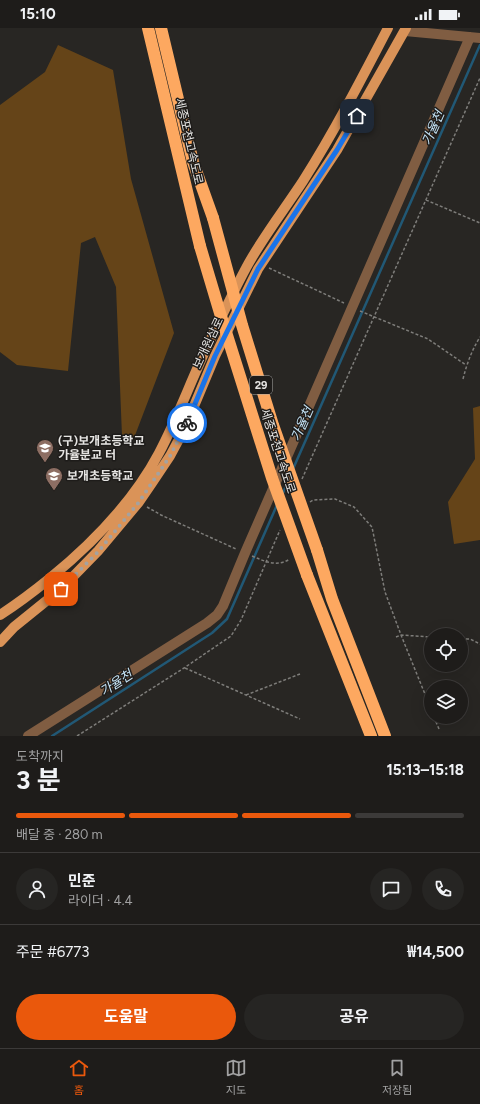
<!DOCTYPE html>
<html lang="ko">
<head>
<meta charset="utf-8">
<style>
  :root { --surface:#1e1c1a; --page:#262523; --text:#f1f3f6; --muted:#a1a1a2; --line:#3c3a39; --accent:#ea580c }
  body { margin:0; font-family:Figtree,"Noto Sans KR",sans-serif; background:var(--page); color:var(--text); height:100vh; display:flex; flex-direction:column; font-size:15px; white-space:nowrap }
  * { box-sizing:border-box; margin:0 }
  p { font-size:13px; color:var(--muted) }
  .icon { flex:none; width:22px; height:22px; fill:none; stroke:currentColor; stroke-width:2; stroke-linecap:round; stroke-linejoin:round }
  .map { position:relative; height:708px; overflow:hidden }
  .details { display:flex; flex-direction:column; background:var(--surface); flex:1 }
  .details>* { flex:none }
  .buttons { position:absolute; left:424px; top:600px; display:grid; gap:8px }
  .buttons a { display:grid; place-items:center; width:44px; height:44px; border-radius:50%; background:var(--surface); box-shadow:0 4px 16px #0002,0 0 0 1px var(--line); font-size:20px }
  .pin { position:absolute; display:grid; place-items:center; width:34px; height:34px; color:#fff; margin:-17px; border-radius:8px; box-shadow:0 2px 6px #0006 }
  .courier { position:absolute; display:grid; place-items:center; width:40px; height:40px; margin:-20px; border:3px solid #1a73e8; border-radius:50%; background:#fff; color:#222; box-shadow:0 1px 5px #0007 }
  .summary em { font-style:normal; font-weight:700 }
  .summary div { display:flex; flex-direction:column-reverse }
  .summary { display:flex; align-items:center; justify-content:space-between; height:68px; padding:0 16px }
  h1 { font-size:26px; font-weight:700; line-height:30px }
  .bar { display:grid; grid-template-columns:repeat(4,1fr); gap:6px 4px; align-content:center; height:48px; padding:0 16px }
  .bar i { height:5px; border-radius:3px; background:var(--line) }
  .bar .current { background:var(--accent) }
  .bar p { grid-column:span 4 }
  .line { display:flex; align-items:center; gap:10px; padding:0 16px; border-top:1px solid var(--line) }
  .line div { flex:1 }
  .round { display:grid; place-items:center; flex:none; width:42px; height:42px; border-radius:21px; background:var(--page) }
  .primary-button { display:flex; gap:8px; margin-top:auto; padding:8px 16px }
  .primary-button a { flex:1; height:46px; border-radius:24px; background:var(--accent); color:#fff; font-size:16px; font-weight:700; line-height:46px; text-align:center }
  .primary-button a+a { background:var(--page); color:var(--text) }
  .status { display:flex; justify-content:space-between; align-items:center; height:28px; padding:0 20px; background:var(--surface); direction:ltr }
  .status svg { height:11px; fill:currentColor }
  .dock { display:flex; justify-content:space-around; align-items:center; height:56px; border-top:1px solid var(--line); background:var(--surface); font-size:11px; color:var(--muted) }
  .dock a { display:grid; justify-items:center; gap:2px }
  .dock .current { color:var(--accent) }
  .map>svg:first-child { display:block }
</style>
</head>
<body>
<div class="status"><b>15:10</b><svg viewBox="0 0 49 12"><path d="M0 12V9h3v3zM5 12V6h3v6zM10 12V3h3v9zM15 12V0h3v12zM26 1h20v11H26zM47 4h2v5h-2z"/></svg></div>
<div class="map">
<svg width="480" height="708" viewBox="0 0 480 708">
  <rect width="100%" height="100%" fill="#282623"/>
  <!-- forest -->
  <path fill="#654418" d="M58 17 113 42 131 151 174 305 134 410 122 408 116 259 95 209 81 215 68 343 17 337 0 324V77L45 44Z
    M480 378V512L454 516 448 474 475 431 473 380Z"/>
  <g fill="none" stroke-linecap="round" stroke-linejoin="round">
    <!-- stream -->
    <path stroke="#215875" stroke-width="2.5" d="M293 441 480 17
      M283 465 288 453
      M52 708 212 605 227 591 277 477"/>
    <!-- path -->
    <path stroke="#7e7d7a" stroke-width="1.5" stroke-dasharray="3 2" stroke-linecap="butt" d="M426 172 480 195
      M269 240 344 275
      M360 283 428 311 466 337
      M463 351C467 335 472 322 480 309
      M302 451 480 50
      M310 474 313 472 335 471 354 479 372 499 385 564 401 607 431 681
      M147 479 161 487 236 521
      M252 528C266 534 277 539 290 531
      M396 609 401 607 431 609
      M461 611H470L480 616
      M185 640 300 691
      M246 667 300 646
      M434 689 439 701
      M77 708 184 640 231 608 241 592 280 502"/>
    <!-- minor -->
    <path stroke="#805d42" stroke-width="10" d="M405 3 480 10
      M28 708 207 595 217 587 223 578 245 525 470 9"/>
    <!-- major -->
    <path stroke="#da9358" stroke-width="10" d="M0 587C17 576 33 564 49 551 92 516 133 474 159 425 177 391 190 355 206 321 219 294 232 266 246 240 262 210 284 182 303 153 334 104 361 52 388 0
      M0 614 14 599 61 561 98 523 139 474 152 455 170 428 184 402 215 328 258 241 337 122 406 0"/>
    <!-- highway -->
    <path stroke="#fda860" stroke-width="12" d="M148 0 200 218
      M161 0 193 134 213 190
      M317 522 332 571 385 708
      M307 547 371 708"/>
    <!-- highway-bridge -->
    <path stroke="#fda860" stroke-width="12" d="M213 190 242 297 273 397 317 522
      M200 218 220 285 272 450 307 547"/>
  </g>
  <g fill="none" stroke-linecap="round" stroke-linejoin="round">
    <!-- done -->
    <path stroke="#a4a2a0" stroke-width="4" stroke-dasharray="0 7.2" d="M61 561 98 524 139 474 170 428 187 395"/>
    <!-- route -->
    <path stroke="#1a73e8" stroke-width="5" d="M187 395 215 328 258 241 337 122 357 88"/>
  </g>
  <!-- icons -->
  <defs>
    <symbol id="school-pin" viewBox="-11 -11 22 30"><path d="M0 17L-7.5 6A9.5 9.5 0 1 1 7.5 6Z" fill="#8d6e63" stroke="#1e1c1a"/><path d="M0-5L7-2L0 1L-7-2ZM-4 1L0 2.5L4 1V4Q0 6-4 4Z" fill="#fff"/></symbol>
  </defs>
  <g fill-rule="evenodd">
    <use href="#school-pin" x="35" y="410" width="20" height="27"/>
    <use href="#school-pin" x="44" y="438" width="20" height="27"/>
  </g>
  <g text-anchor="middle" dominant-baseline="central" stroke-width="3" stroke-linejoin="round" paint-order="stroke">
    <!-- shield labels -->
    <rect fill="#1e1c1a" stroke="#aaa9a7" stroke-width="1" x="250" y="348" width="22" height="18" rx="3"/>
    <g font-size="11" font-weight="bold" fill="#e6e5e3">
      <text x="261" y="357">29</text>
    </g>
    <!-- street labels -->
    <g font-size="12" fill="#e6e5e3" stroke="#1e1c1a">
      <text transform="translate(189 113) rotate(77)">세종포천고속도로</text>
      <text transform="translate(208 315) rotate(-65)">보개원삼로</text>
      <text transform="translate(278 423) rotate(72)">세종포천고속도로</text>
    </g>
    <!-- poi labels -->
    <g font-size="12" font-weight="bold" fill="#e6e5e3" stroke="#1e1c1a" text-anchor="start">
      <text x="58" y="413">(구)보개초등학교<tspan x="58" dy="14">가율분교 터</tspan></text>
      <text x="67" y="448">보개초등학교</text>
    </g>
    <!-- water labels -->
    <g font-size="13" font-style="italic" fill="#c7e6f9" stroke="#1e1c1a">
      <text transform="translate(433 100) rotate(-66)">가율천</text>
      <text transform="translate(302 396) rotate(-66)">가율천</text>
      <text transform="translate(116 655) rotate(-33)">가율천</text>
    </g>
  </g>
</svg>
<div class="buttons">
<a><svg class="icon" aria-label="locate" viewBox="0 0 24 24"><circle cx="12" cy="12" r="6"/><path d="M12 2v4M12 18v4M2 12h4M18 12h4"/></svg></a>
<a><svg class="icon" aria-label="layers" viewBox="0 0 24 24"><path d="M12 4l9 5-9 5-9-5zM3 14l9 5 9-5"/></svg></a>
</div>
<div class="pin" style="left:61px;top:561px;background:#ea580c"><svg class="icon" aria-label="bag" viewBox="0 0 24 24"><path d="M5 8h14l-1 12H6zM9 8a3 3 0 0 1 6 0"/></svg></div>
<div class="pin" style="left:357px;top:88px;background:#1f2937"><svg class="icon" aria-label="home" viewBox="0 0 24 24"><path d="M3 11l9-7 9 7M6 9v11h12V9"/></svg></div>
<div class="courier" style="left:187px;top:395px"><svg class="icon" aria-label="bike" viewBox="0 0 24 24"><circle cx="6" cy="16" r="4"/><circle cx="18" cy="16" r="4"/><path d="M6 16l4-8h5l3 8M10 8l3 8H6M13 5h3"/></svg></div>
</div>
<section class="details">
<div class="summary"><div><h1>3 분</h1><p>도착까지</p></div><em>15:13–15:18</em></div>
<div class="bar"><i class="current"></i><i class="current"></i><i class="current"></i><i></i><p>배달 중 · 280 m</p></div>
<div class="line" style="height:72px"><a class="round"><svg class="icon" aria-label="person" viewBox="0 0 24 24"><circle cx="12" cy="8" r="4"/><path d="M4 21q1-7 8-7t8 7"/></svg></a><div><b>민준</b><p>라이더 · 4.4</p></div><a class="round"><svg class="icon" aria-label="chat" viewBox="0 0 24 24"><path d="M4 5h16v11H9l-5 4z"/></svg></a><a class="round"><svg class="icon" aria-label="phone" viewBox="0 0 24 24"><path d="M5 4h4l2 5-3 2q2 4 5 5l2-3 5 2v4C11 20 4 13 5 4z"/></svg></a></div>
<div class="line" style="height:52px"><div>주문 #6773</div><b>₩14,500</b></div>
<div class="primary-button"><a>도움말</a><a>공유</a></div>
</section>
<nav class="dock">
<a class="current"><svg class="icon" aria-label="home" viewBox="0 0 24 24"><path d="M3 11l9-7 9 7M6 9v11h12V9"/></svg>홈</a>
<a><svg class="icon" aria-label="map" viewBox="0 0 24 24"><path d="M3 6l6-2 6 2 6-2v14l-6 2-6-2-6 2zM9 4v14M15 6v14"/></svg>지도</a>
<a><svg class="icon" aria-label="saved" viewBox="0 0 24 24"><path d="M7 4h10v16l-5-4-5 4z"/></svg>저장됨</a>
</nav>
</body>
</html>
